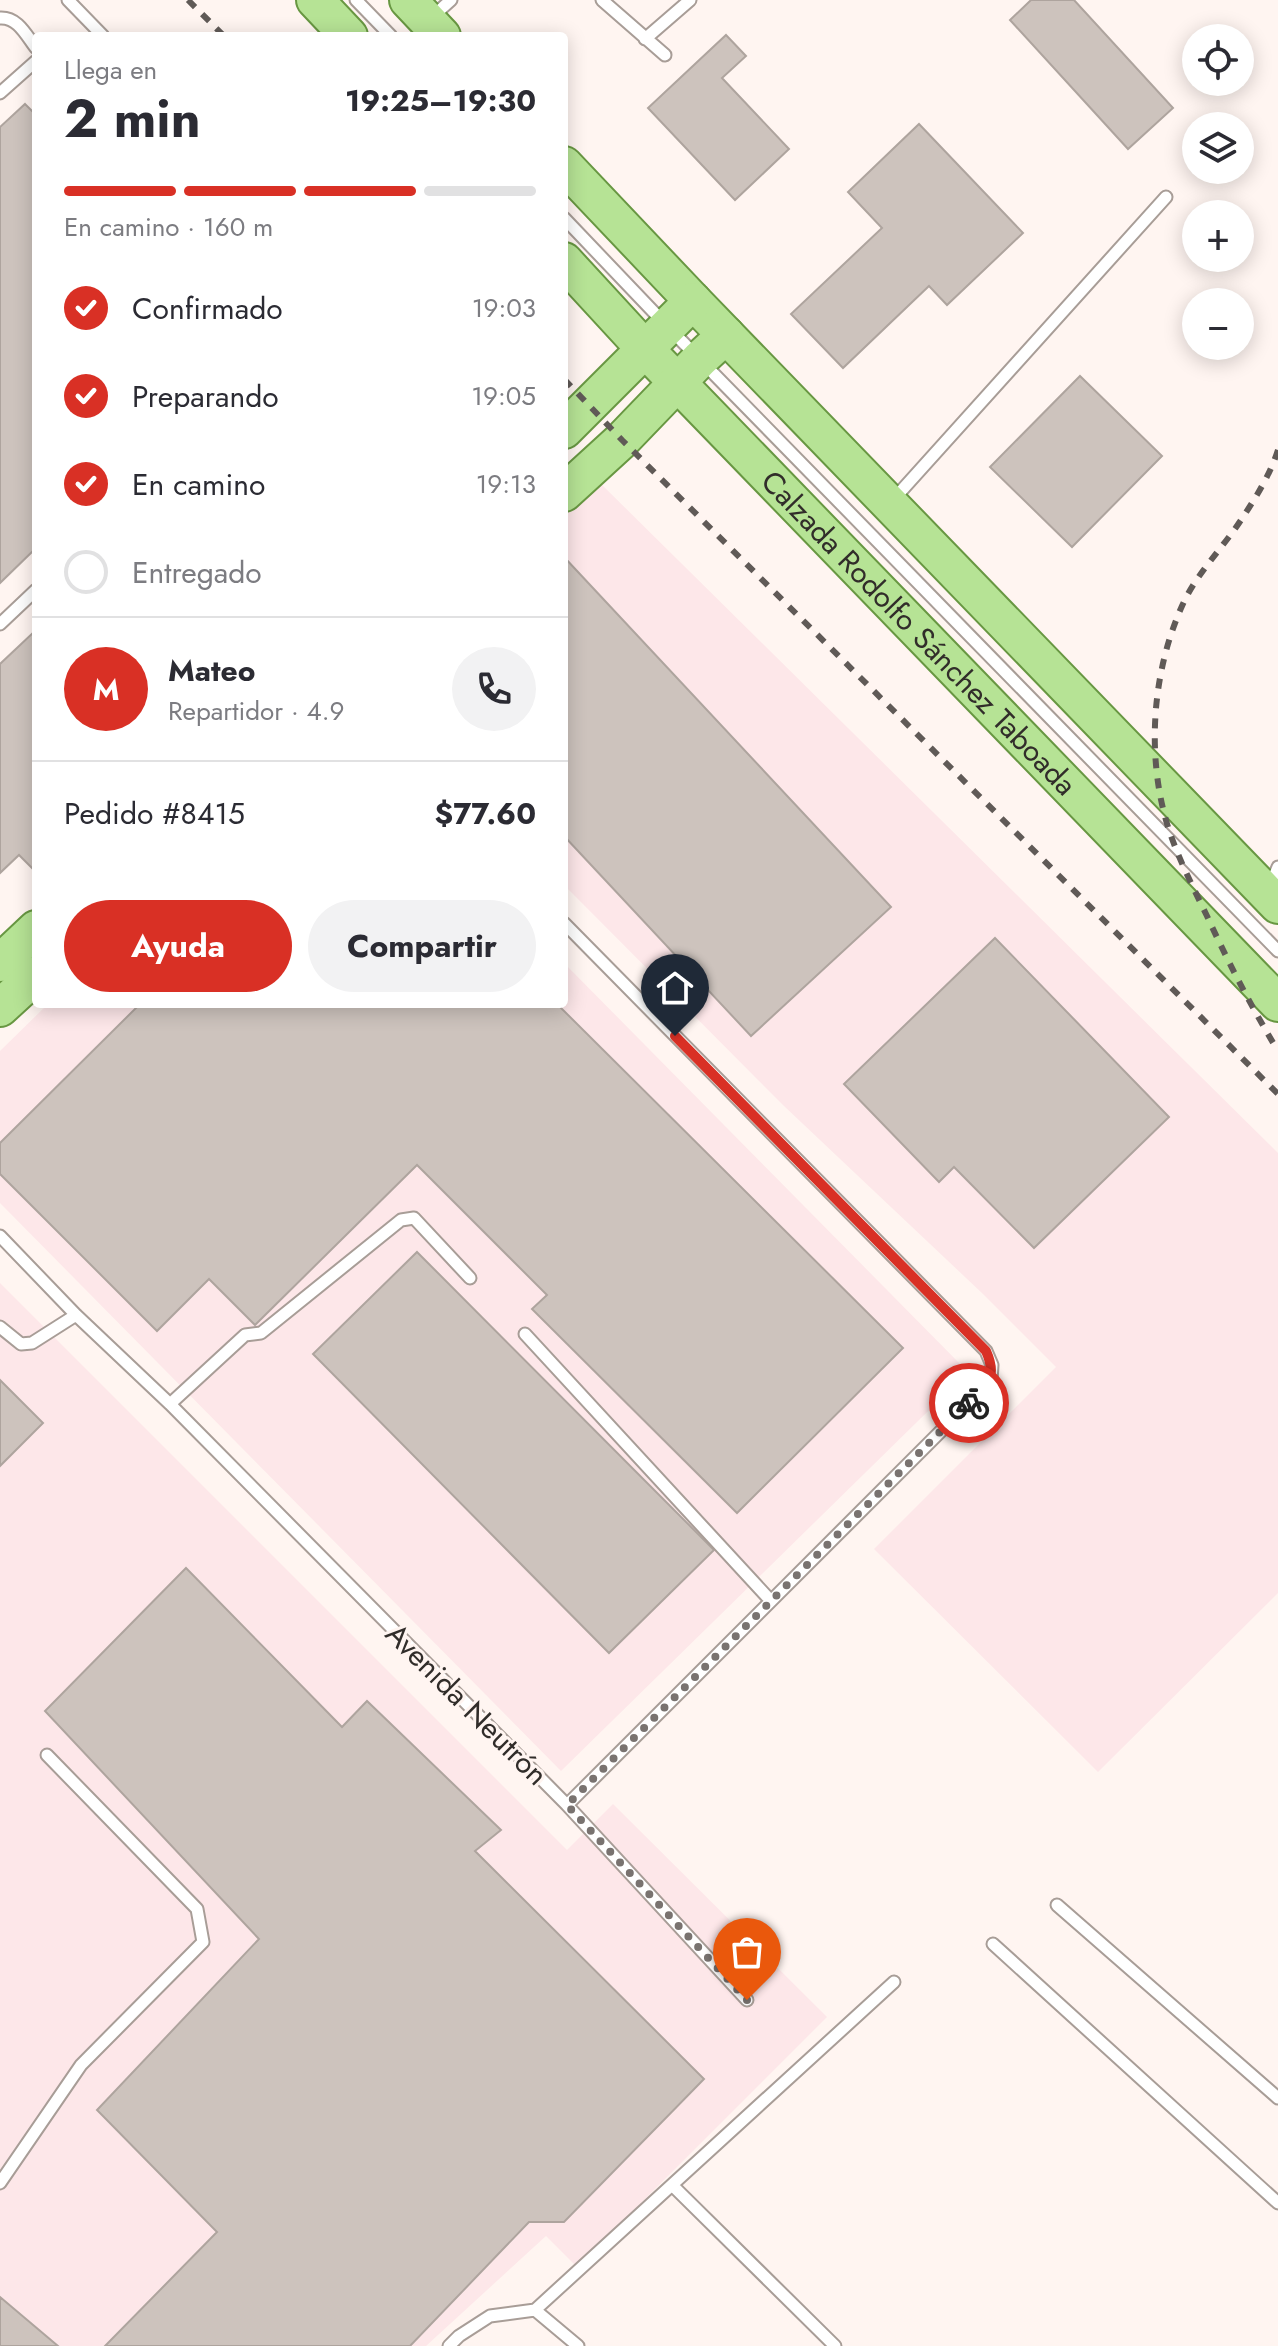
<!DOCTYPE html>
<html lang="es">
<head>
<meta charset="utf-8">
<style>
  :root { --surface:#fff; --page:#f2f2f3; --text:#2b2b33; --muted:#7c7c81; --line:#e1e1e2; --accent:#d93025 }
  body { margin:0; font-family:Jost,sans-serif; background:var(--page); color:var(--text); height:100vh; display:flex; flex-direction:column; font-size:30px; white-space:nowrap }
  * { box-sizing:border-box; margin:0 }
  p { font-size:26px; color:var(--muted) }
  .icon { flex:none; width:44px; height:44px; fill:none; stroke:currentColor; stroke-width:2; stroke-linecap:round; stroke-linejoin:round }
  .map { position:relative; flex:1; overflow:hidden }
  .sheet { position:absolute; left:32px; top:32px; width:536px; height:976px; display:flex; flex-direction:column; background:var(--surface); border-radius:8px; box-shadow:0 4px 20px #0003 }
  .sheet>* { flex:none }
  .buttons { position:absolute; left:1182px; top:24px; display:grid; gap:16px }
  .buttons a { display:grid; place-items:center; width:72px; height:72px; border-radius:50%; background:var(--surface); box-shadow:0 4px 20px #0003; font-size:40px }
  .pin { position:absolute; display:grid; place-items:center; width:68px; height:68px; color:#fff; margin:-82px -34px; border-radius:50% 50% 50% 0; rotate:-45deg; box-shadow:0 0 8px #0007 }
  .pin .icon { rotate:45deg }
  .courier { position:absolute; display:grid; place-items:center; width:80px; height:80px; margin:-40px; border:6px solid #d93025; border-radius:50%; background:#fff; color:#222; box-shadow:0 2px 10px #0007 }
  .headline em { font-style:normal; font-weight:700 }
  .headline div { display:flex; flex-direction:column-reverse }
  .headline { display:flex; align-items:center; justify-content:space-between; height:136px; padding:0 32px }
  h1 { font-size:52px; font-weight:700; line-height:60px }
  .bar { display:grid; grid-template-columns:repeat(4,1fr); gap:12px 8px; align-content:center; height:96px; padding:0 32px }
  .bar i { height:10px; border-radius:6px; background:var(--line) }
  .bar .selected { background:var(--accent) }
  .bar p { grid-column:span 4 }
  .line { display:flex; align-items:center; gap:20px; padding:0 32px; border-top:2px solid var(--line) }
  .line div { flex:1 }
  .round { display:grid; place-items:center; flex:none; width:84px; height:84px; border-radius:42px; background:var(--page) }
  ol { padding:0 32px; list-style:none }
  li { display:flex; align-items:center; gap:24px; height:88px }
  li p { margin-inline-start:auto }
  li .icon { padding:8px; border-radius:50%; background:var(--accent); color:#fff; stroke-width:4 }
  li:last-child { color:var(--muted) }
  li i { width:44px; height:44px; border:4px solid var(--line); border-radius:50% }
  .action { display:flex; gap:16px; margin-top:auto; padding:16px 32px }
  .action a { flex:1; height:92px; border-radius:48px; background:var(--accent); color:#fff; font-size:32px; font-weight:700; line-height:92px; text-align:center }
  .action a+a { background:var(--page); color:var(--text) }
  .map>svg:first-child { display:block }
</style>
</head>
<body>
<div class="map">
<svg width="1278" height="2346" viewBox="0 0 1278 2346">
  <rect width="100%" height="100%" fill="#fff5f1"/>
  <!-- industrial -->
  <path fill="#fde7e9" d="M597 480 1278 1153V1593L1098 1772 874 1549 1056 1367 983 1294 784 1106 564 885V510Z
    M564 963 968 1372 561 1771 0 1203V1051L48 1004H564Z
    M0 1283 567 1850 613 1804 827 2017 577 2267 546 2236 426 2346H0Z"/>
  <!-- building -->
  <path fill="#cdc3bd" stroke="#aea49e" stroke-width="2" d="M1031 0H1074L1173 108 1128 149 1010 20Z
    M726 35 746 56 722 78 789 149 735 200 648 108Z
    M25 104 36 115V548L0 583V127Z
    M919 124 1023 233 947 305 929 286 843 368 791 314 882 228 848 192Z
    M1080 376 1162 456 1072 547 990 467Z
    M564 557 891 907 751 1036 564 836Z
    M36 630V872L19 855 0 873V664Z
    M995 938 1169 1117 1034 1248 954 1167 939 1182 844 1084Z
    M140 1004H557L903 1348 737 1513 532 1309 547 1295 417 1165 255 1325 209 1279 157 1331 0 1174V1143Z
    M417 1252 714 1550 609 1653 313 1354Z
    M0 1380 43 1423 0 1466Z
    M186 1568 342 1727 367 1701 501 1830 475 1851 704 2079 564 2222H529L410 2346H105L217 2232 97 2110 259 1939 45 1711Z
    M0 2297 58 2346H0Z"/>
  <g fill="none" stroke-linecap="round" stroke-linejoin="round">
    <defs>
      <path id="lane" d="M68 0 103 36
        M356 0 391 36
        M602 0 665 55
        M0 18C18 17 26 35 36 48
        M431 18 451 0
        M645 39 690 0
        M0 93 36 61
        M564 218 667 326 1278 951
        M893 500 1166 197
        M0 624 36 590
        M1269 889 1278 867
        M564 923 986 1351 992 1365 991 1381 567 1805
        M0 1236 76 1315 170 1404 567 1805 747 2000
        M0 1327 21 1344 32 1343 76 1315
        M525 1334 771 1601
        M170 1404 245 1335 261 1333 401 1220 414 1218 470 1278
        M1057 1905 1278 2098
        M993 1944 1278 2203
        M0 2183 81 2065 203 1942 197 1909 47 1755
        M672 2185 835 2346
        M535 2310 578 2346
        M449 2346 459 2336 490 2316 535 2310 894 1982"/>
      <g id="primary">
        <path d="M315 0 349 36"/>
        <path d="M408 0 442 36"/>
        <path d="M564 165 693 301 1278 905"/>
        <path id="s1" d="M564 261 645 349 1278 1003"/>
        <path d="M564 430 693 301"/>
        <path d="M564 493 622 440 700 359 726 335"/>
        <path d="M0 963 36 929"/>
        <path d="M0 1008 36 975"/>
      </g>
    </defs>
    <!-- lane casing -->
    <use href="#lane" stroke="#a89d97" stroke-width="15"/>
    <!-- primary casing -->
    <use href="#primary" stroke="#689742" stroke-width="40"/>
    <!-- lane -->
    <use href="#lane" stroke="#fff" stroke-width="11"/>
    <!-- primary -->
    <use href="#primary" stroke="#b6e395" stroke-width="36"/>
    <!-- rail -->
    <path stroke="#605a57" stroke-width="6" stroke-dasharray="10 10" stroke-linecap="butt" d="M188 0 224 36
      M564 379 622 440 1278 1094
      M1278 450C1270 475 1255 499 1241 520 1222 549 1196 574 1182 606 1152 673 1146 756 1168 827 1178 858 1193 887 1207 916 1228 962 1252 1008 1278 1051"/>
  </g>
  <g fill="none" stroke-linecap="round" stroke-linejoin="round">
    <!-- done -->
    <path stroke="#797370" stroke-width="8" stroke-dasharray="0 14.4" d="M747 2000 567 1805 969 1403"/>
    <!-- route -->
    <path stroke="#d93025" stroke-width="10" d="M675 1036 986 1351C998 1378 987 1384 969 1403"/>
  </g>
  <g text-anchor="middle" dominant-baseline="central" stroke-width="6" stroke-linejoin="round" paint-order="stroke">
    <!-- street labels -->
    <g font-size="30" fill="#312d2a" stroke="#fff5f1">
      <text stroke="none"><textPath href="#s1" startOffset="514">Calzada Rodolfo Sánchez Taboada</textPath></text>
      <text transform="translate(467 1704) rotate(45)">Avenida Neutrón</text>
    </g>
  </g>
</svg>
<div class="buttons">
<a><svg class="icon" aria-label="locate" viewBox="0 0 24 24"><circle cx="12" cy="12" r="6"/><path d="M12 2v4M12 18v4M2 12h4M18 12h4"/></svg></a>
<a><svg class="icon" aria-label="layers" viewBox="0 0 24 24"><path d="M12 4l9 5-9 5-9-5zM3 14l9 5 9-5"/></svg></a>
<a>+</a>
<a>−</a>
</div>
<div class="pin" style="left:747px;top:2000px;background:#ea580c"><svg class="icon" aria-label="bag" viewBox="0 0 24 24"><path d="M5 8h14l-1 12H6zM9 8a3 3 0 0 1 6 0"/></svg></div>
<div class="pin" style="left:675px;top:1036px;background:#1f2937"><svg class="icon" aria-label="home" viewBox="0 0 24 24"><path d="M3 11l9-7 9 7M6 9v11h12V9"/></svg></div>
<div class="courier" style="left:969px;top:1403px"><svg class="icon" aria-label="bike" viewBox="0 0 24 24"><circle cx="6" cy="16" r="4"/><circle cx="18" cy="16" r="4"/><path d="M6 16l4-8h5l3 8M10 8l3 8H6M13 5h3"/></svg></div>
<section class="sheet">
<div class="headline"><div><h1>2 min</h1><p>Llega en</p></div><em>19:25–19:30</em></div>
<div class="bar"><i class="selected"></i><i class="selected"></i><i class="selected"></i><i></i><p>En camino · 160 m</p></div>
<ol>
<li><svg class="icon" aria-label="check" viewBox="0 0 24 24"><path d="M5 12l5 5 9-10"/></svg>Confirmado<p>19:03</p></li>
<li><svg class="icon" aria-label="check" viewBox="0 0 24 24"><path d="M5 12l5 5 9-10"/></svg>Preparando<p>19:05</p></li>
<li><svg class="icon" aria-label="check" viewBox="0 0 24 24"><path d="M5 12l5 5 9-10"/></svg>En camino<p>19:13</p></li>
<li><i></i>Entregado</li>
</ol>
<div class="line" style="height:144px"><b class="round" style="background:var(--accent);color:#fff">M</b><div><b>Mateo</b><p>Repartidor · 4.9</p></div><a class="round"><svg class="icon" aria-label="phone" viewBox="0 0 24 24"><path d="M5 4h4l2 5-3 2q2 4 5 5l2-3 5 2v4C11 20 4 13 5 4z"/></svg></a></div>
<div class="line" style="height:104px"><div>Pedido #8415</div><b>$77.60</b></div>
<div class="action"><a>Ayuda</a><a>Compartir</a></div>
</section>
</div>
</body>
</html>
